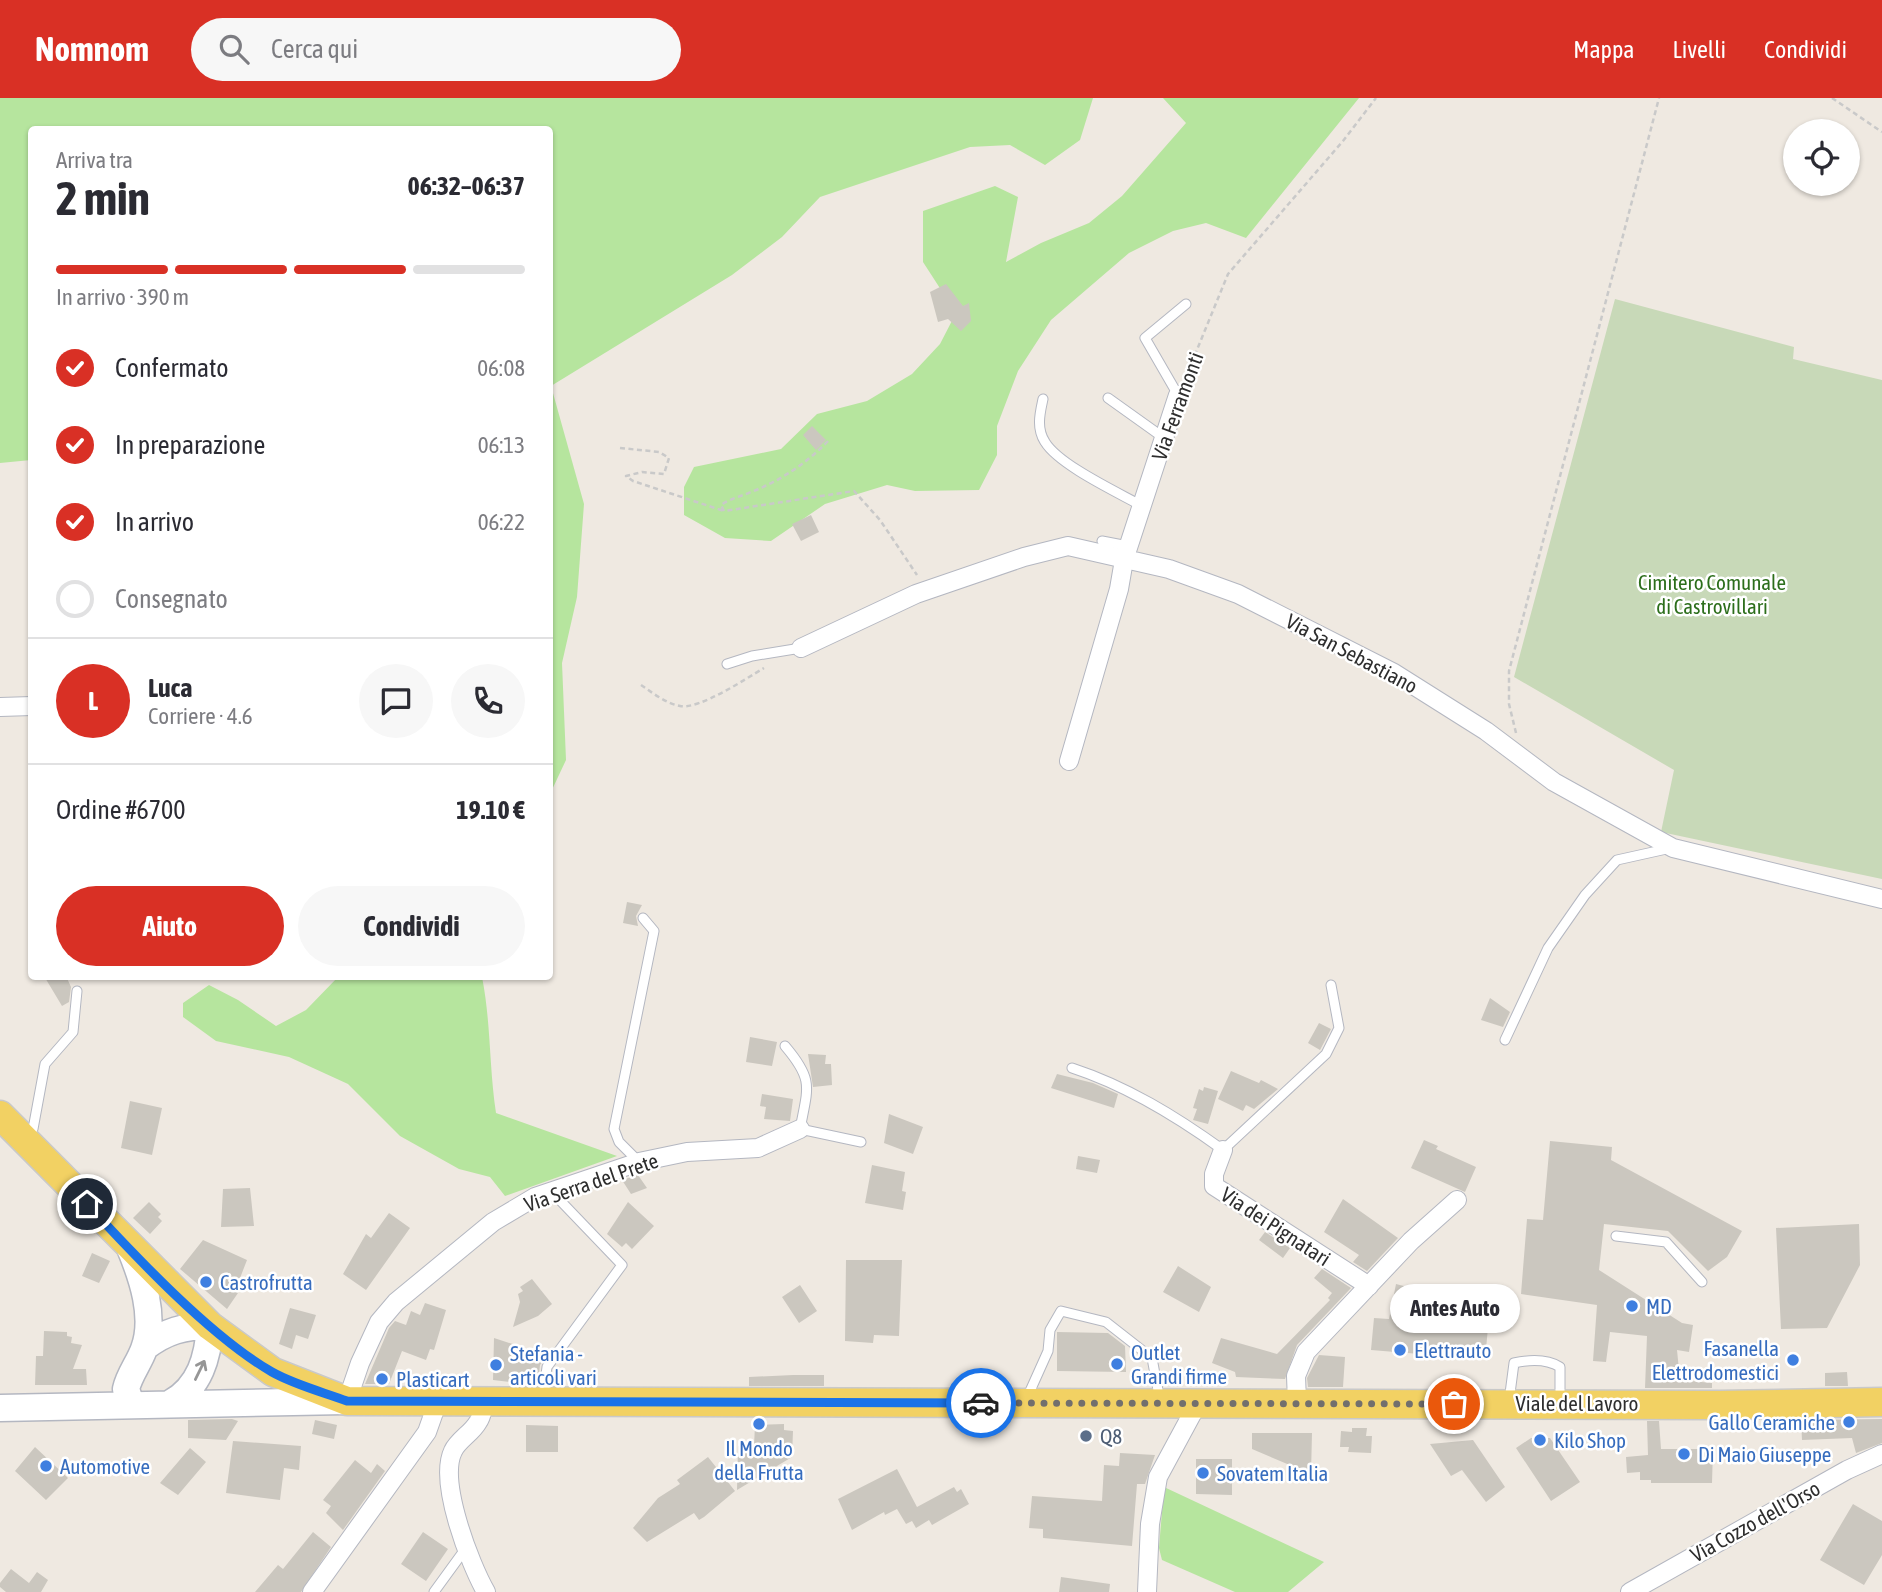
<!DOCTYPE html>
<html lang="it">
<head>
<meta charset="utf-8">
<style>
  :root { --surface:#fff; --page:#f7f7f7; --text:#2b2b33; --muted:#7c7c81; --line:#e1e1e2; --accent:#d93025 }
  body { margin:0; font-family:"Asap Condensed",sans-serif; background:var(--page); color:var(--text); height:100vh; display:flex; flex-direction:column; font-size:26px; white-space:nowrap }
  * { box-sizing:border-box; margin:0 }
  p { font-size:23px; color:var(--muted) }
  .icon { flex:none; width:38px; height:38px; fill:none; stroke:currentColor; stroke-width:2; stroke-linecap:round; stroke-linejoin:round }
  .map { position:relative; flex:1; overflow:hidden }
  .side { position:absolute; left:28px; top:28px; width:525px; height:854px; display:flex; flex-direction:column; background:var(--surface); border-radius:7px; box-shadow:0 2px 5px #0004 }
  .side>* { flex:none }
  .fabs { position:absolute; left:1783px; top:21px; display:grid; gap:14px }
  .fabs a { display:grid; place-items:center; width:77px; height:77px; border-radius:50%; background:var(--surface); box-shadow:0 2px 5px #0004; font-size:35px }
  .pin { position:absolute; display:grid; place-items:center; width:60px; height:60px; color:#fff; margin:-30px; border:4px solid #fff; border-radius:50%; box-shadow:0 2px 7px #0007 }
  .courier { position:absolute; display:grid; place-items:center; width:70px; height:70px; margin:-35px; border:5px solid #1a73e8; border-radius:50%; background:#fff; color:#222; box-shadow:0 2px 9px #0007 }
  .bubble { position:absolute; height:49px; border-radius:24px; background:var(--surface); box-shadow:0 2px 5px #0004; font-size:23px; font-weight:700; line-height:49px; text-align:center }
  .summary em { font-style:normal; font-weight:700 }
  .summary div { display:flex; flex-direction:column-reverse }
  .summary { display:flex; align-items:center; justify-content:space-between; height:119px; padding:0 28px }
  h1 { font-size:46px; font-weight:700; line-height:52px }
  .bar { display:grid; grid-template-columns:repeat(4,1fr); gap:10px 7px; align-content:center; height:84px; padding:0 28px }
  .bar i { height:9px; border-radius:5px; background:var(--line) }
  .bar .selected { background:var(--accent) }
  .bar p { grid-column:span 4 }
  .line { display:flex; align-items:center; gap:18px; padding:0 28px; border-top:2px solid var(--line) }
  .line div { flex:1 }
  .round { display:grid; place-items:center; flex:none; width:74px; height:74px; border-radius:37px; background:var(--page) }
  ol { padding:0 28px; list-style:none }
  li { display:flex; align-items:center; gap:21px; height:77px }
  li p { margin-inline-start:auto }
  li .icon { padding:7px; border-radius:50%; background:var(--accent); color:#fff; stroke-width:4 }
  li:last-child { color:var(--muted) }
  li i { width:38px; height:38px; border:4px solid var(--line); border-radius:50% }
  .button { display:flex; gap:14px; margin-top:auto; padding:14px 28px }
  .button a { flex:1; height:80px; border-radius:42px; background:var(--accent); color:#fff; font-size:28px; font-weight:700; line-height:80px; text-align:center }
  .button a+a { background:var(--page); color:var(--text) }
  header { display:flex; align-items:center; gap:42px; box-sizing:border-box; height:98px; padding:0 35px; background:var(--accent); color:#fff }
  header strong { font-size:33px }
  nav { display:flex; gap:38px; margin-inline-start:auto; font-size:24px }
  .search { width:490px; height:63px; background:var(--page); display:flex; align-items:center; gap:18px; box-sizing:border-box; padding:0 24px; border-radius:38px; color:var(--muted); font-size:26px }
  .map>svg:first-child { display:block }
</style>
</head>
<body>
<header>
<strong>Nomnom</strong>
<div class="search"><svg class="icon" aria-label="search" viewBox="0 0 24 24"><circle cx="10" cy="10" r="6"/><path d="M15 15l6 6"/></svg>Cerca qui</div>
<nav><a>Mappa</a><a>Livelli</a><a>Condividi</a></nav>
</header>
<div class="map">
<svg width="1882" height="1494" viewBox="0 0 1882 1494">
  <rect width="100%" height="100%" fill="#efe9e1"/>
  <!-- green -->
  <path fill="#b6e59e" d="M0 0H1093L1080 42 1045 67 1010 47 970 49 820 99 782 139 732 177 551 288 584 406 577 499 562 565 566 662 550 696V32H32L31 362 0 365Z
    M1163 0H1359L1246 140 1206 125 1173 133 1129 155 1051 222 1018 273 997 328V357L979 392 915 393 887 387 825 406 771 443 725 440 684 417V389L694 369 781 351 817 316 867 303 912 276 940 246 956 215 923 164V113L995 88 1018 99 1006 164 1041 145 1089 125 1122 98 1186 25Z
    M338 879H482C491 924 489 969 496 1015L617 1058 505 1098 490 1079 459 1071 400 1038 348 986 289 959 216 943 183 919V905L209 887 238 902 276 928 306 912Z
    M1164 1389 1324 1464 1288 1494H1235L1162 1462 1159 1450Z"/>
  <!-- cemetery -->
  <path fill="#c8d9b8" d="M1615 201 1794 249 1793 261 1882 282V781L1661 734 1674 672 1514 579Z"/>
  <!-- building -->
  <path fill="#cbc7bf" d="M946 186 963 208 969 205 971 223 961 233 948 221 938 224 930 194Z
    M812 328 826 342 816 352 803 337Z
    M811 417 819 434 801 443 792 426Z
    M627 804 642 807 636 818 638 828 623 825Z
    M44 878H66L71 889 69 904 62 908Z
    M1490 900 1510 914 1503 929 1481 922Z
    M1319 925 1331 931 1320 952 1308 945Z
    M750 939 777 944 772 968 746 964Z
    M808 956 826 957 825 966H831L832 987 813 989Z
    M1231 973 1259 985 1261 982 1278 991 1254 1011 1246 1007 1243 1013 1218 1001Z
    M1057 976 1093 985 1118 996 1114 1010 1051 990Z
    M1204 989 1218 993 1208 1026 1193 1022 1197 1011 1193 1010 1199 991 1203 993Z
    M762 996 793 1001 790 1023 764 1021 766 1009 760 1008Z
    M130 1003 162 1010 152 1057 121 1050Z
    M889 1016 923 1029 913 1056 884 1045Z
    M1424 1042 1438 1048 1436 1051 1476 1069 1465 1094 1411 1070Z
    M1550 1043 1612 1049 1611 1062 1742 1133 1727 1159 1708 1173 1668 1133 1604 1126 1599 1172 1682 1225 1693 1227 1689 1254 1677 1252 1680 1282 1712 1285V1290H1645L1647 1238 1610 1234 1606 1264 1593 1263 1597 1207 1521 1196 1527 1121 1543 1122Z
    M1078 1058 1100 1062 1097 1075 1076 1071Z
    M872 1067 905 1074 902 1093 906 1094 903 1112 865 1105Z
    M638 1077 647 1090 631 1096 622 1082Z
    M250 1090 254 1128 221 1129 223 1091Z
    M1343 1101 1398 1140 1367 1173 1353 1164 1359 1157 1324 1134Z
    M149 1104 161 1116 158 1119 162 1123 150 1136 133 1120Z
    M628 1104 654 1128 632 1151 626 1145 622 1149 607 1136Z
    M389 1115 410 1130 366 1192 343 1176 366 1136 371 1140Z
    M1859 1126 1860 1167 1827 1230 1781 1231 1776 1130Z
    M1265 1134 1290 1150 1283 1160 1259 1142Z
    M203 1142 247 1162 235 1193 238 1195 227 1211 180 1171Z
    M92 1155 110 1163 99 1185 82 1178Z
    M846 1162H902L899 1238 874 1237 873 1245 845 1243Z
    M1178 1168 1211 1189 1199 1214 1163 1194Z
    M1322 1171 1351 1190 1297 1247 1285 1281 1236 1279 1235 1274 1212 1265 1221 1240 1277 1256 1330 1202 1328 1200 1332 1195 1314 1180Z
    M532 1181 552 1206 538 1218 513 1229 520 1204 518 1196 523 1193 520 1189Z
    M1396 1186 1415 1191 1416 1212 1457 1216 1458 1206 1490 1208 1486 1251 1457 1248 1456 1259 1371 1252 1374 1220 1389 1221Z
    M800 1187 817 1213 799 1225 782 1199Z
    M425 1205 446 1212 434 1252 430 1251 426 1262 402 1253 389 1286H365L389 1230 395 1223 406 1227 411 1213 420 1217Z
    M290 1210 316 1217 308 1241 296 1237 292 1251 279 1246Z
    M44 1233 67 1234V1238L72 1239 71 1245 82 1247 73 1271H86L87 1287H35L36 1258H43Z
    M1057 1234 1108 1235 1125 1248 1126 1274 1057 1273Z
    M494 1240 547 1257 540 1267 538 1284 511 1275V1284L493 1282Z
    M1319 1257 1345 1259 1343 1289H1308L1307 1280Z
    M1847 1274 1848 1288H1825V1275Z
    M793 1277H824V1288H749V1279Z
    M232 1321 238 1323 226 1342 188 1340V1322Z
    M1882 1321V1345L1856 1355 1852 1340 1802 1342 1801 1322Z
    M315 1322 337 1327 334 1341 312 1336Z
    M1647 1323H1659L1661 1351H1713L1712 1385H1651V1382H1640V1374L1627 1375 1626 1359 1648 1357Z
    M784 1326V1332L793 1333 792 1359 737 1392 738 1348H754L755 1327Z
    M526 1327 558 1328V1354H526Z
    M1352 1330H1367L1366 1338H1372L1371 1355 1348 1354 1349 1349H1340L1341 1333 1352 1334Z
    M1252 1335H1312L1311 1376 1252 1351Z
    M1531 1340H1550L1580 1384 1551 1403 1516 1350Z
    M1473 1342 1505 1389 1486 1404 1462 1372 1451 1378 1430 1346Z
    M233 1343 301 1348 299 1372 284 1370 280 1402 226 1395Z
    M35 1349 68 1380 46 1402 15 1373Z
    M190 1350 206 1364 178 1397 160 1385Z
    M1120 1355 1155 1357 1145 1386H1137L1132 1448 1043 1440V1431L1029 1430 1032 1398 1102 1403 1104 1367 1119 1368Z
    M708 1359 735 1393 704 1419 699 1422 694 1415 647 1444 633 1430 658 1400 680 1386 677 1382Z
    M1196 1361H1232V1397L1196 1396Z
    M355 1362 371 1375 377 1366 385 1373 343 1432 326 1415 331 1408 323 1402Z
    M897 1371 917 1409 954 1389 957 1394 961 1391 969 1406 932 1427 929 1422 916 1430 912 1423 906 1426 897 1411 885 1417 884 1414 852 1432 838 1401Z
    M1853 1406 1882 1423V1457L1864 1487 1820 1462Z
    M313 1434 331 1449 301 1494H255L278 1467 283 1471Z
    M423 1434 448 1451 426 1483 401 1466Z
    M11 1471 29 1485 37 1474 48 1482 41 1494H6L0 1489V1485Z
    M1061 1479 1110 1486 1109 1494H1059Z"/>
  <g fill="none" stroke-linecap="round" stroke-linejoin="round">
    <defs>
      <path id="service" d="M1178 297 1145 240 1186 206
        M1108 300 1164 340
        M1043 301C1040 315 1036 330 1045 344 1059 367 1117 394 1142 408
        M1102 443 1128 448
        M727 566 752 558 801 550
        M1505 942 1548 850 1585 797 1617 762 1671 750
        M785 948C814 982 808 989 800 1031L861 1044
        M1072 970C1127 988 1176 1018 1223 1052L1326 956 1339 930 1331 887
        M24 1036 33 1031 45 966 73 934 77 893
        M639 1064 619 1044 614 1031 654 833 643 820
        M1616 1138 1666 1144 1702 1184
        M543 1299 547 1269 622 1167 552 1094
        M1026 1302 1048 1253 1050 1232 1061 1213 1106 1224 1152 1260 1160 1303
        M1509 1303 1514 1265C1528 1262 1547 1261 1560 1269V1301
        M434 1494 466 1450"/>
      <path id="minor" d="M801 550 916 496 1024 459 1068 448 1169 471 1238 496 1394 575 1486 633 1554 684 1673 750 1882 801
        M0 609 32 608
        M1069 663 1119 491 1124 462 1178 297
        M1223 1052 1214 1076V1088L1369 1188
        M347 1303 360 1265 379 1224 396 1204 493 1124 535 1099 639 1064 687 1054 758 1050 800 1031
        M485 1303C483 1310 482 1319 478 1324 472 1335 458 1342 453 1353 438 1384 470 1466 486 1494
        M1297 1304 1296 1278 1306 1254 1411 1143 1457 1102
        M312 1494 427 1334 438 1303
        M1147 1494 1150 1426 1158 1379 1198 1305
        M1630 1494 1847 1372 1882 1356"/>
      <path id="secondary" d="M130 1150C142 1179 156 1219 144 1251 139 1265 129 1277 126 1291L131 1307
        M145 1249C166 1233 184 1228 210 1228 208 1259 200 1289 171 1305
        M0 1310 345 1303"/>
      <path id="primary" d="M0 1017 210 1228 273 1274 347 1303 1719 1307 1882 1304"/>
    </defs>
    <!-- service casing -->
    <use href="#service" stroke="#b4b7c1" stroke-width="11"/>
    <!-- minor casing -->
    <use href="#minor" stroke="#b4b7c1" stroke-width="20"/>
    <!-- secondary casing -->
    <use href="#secondary" stroke="#b4b7c1" stroke-width="29"/>
    <!-- primary casing -->
    <use href="#primary" stroke="#c9c9c9" stroke-width="31"/>
    <!-- path -->
    <path stroke="#c9c9c9" stroke-width="2.5" stroke-dasharray="5 3.5" stroke-linecap="butt" d="M1832 0 1882 34
      M1185 281 1228 176 1343 43 1376 0
      M828 343C807 365 780 383 751 394 740 399 731 400 721 407L724 413 854 393 880 422 917 477
      M620 350 659 354 669 360 664 376 642 374 626 378 633 383 724 413
      M641 587C653 595 665 605 680 608 699 612 747 580 764 570
      M1516 635 1509 606V573L1659 0"/>
    <!-- service -->
    <use href="#service" stroke="#fff" stroke-width="9"/>
    <!-- minor -->
    <use href="#minor" stroke="#fff" stroke-width="18"/>
    <!-- secondary -->
    <use href="#secondary" stroke="#fff" stroke-width="26"/>
    <!-- primary -->
    <use href="#primary" stroke="#f2d163" stroke-width="28"/>
  </g>
  <!-- one-way arrows -->
  <defs><path id="oneway-shaft" d="M-6 0H5M1.5-3L5.5 0L1.5 3" fill="none" stroke-width="1.6" stroke-linecap="round" stroke-linejoin="round" transform="scale(1.75)"/></defs>
  <use stroke="#969696" href="#oneway-shaft" transform="translate(200 1272) rotate(-64)"/>
  <g fill="none" stroke-linecap="round" stroke-linejoin="round">
    <!-- done -->
    <path stroke="#726f6d" stroke-width="7" stroke-dasharray="0 12.6" d="M981 1305 1454 1306"/>
    <!-- route -->
    <path stroke="#1a73e8" stroke-width="9" d="M87 1106C136 1159 211 1239 272 1274 295 1287 323 1294 347 1303L981 1305"/>
  </g>
  <!-- markers -->
  <g fill="#3f7fe0" stroke="#fff" stroke-width="2.5">
    <circle cx="206" cy="1184" r="7"/>
    <circle cx="1632" cy="1208" r="7"/>
    <circle cx="1400" cy="1252" r="7"/>
    <circle cx="1793" cy="1262" r="7"/>
    <circle cx="1117" cy="1266" r="7"/>
    <circle cx="496" cy="1267" r="7"/>
    <circle cx="382" cy="1281" r="7"/>
    <circle cx="1849" cy="1324" r="7"/>
    <circle cx="759" cy="1326" r="7"/>
    <circle cx="1540" cy="1342" r="7"/>
    <circle cx="1684" cy="1356" r="7"/>
    <circle cx="46" cy="1368" r="7"/>
    <circle cx="1203" cy="1375" r="7"/>
  </g>
  <circle fill="#5c6f8a" stroke="#fff" stroke-width="2.5" cx="1086" cy="1338" r="7"/>
  <g text-anchor="middle" dominant-baseline="central" stroke-width="5" stroke-linejoin="round" paint-order="stroke">
    <!-- street labels -->
    <g font-size="21" fill="#2e2e2e" stroke="#fff">
      <text transform="translate(1177 308) rotate(-70)">Via Ferramonti</text>
      <text transform="translate(1352 555) rotate(28)">Via San Sebastiano</text>
      <text transform="translate(591 1084) rotate(-19)">Via Serra del Prete</text>
      <text transform="translate(1276 1128) rotate(33)">Via dei Pignatari</text>
      <text x="1577" y="1305">Viale del Lavoro</text>
      <text transform="translate(1755 1423) rotate(-29)">Via Cozzo dell'Orso</text>
    </g>
    <!-- park labels -->
    <g font-size="21" fill="#2c6e1b" stroke="#fff">
      <text x="1712" y="484">Cimitero Comunale<tspan x="1712" dy="24">di Castrovillari</tspan></text>
    </g>
    <!-- shop labels -->
    <g font-size="21" fill="#366cbe" stroke="#fff" text-anchor="start">
      <text x="220" y="1184">Castrofrutta</text>
      <text x="1646" y="1208">MD</text>
      <text x="1779" y="1250" text-anchor="end">Fasanella<tspan x="1779" dy="24">Elettrodomestici</tspan></text>
      <text x="1414" y="1252">Elettrauto</text>
      <text x="1131" y="1254">Outlet<tspan x="1131" dy="24">Grandi firme</tspan></text>
      <text x="510" y="1255">Stefania -<tspan x="510" dy="24">articoli vari</tspan></text>
      <text x="396" y="1281">Plasticart</text>
      <text x="1835" y="1324" text-anchor="end">Gallo Ceramiche</text>
      <text x="1554" y="1342">Kilo Shop</text>
      <text x="759" y="1350" text-anchor="middle">Il Mondo<tspan x="759" dy="24">della Frutta</tspan></text>
      <text x="1698" y="1356">Di Maio Giuseppe</text>
      <text x="60" y="1368">Automotive</text>
      <text x="1217" y="1375">Sovatem Italia</text>
    </g>
    <!-- service labels -->
    <g font-size="21" fill="#4e5e75" stroke="#fff" text-anchor="start">
      <text x="1100" y="1338">Q8</text>
    </g>
  </g>
</svg>
<div class="fabs">
<a><svg class="icon" aria-label="locate" viewBox="0 0 24 24"><circle cx="12" cy="12" r="6"/><path d="M12 2v4M12 18v4M2 12h4M18 12h4"/></svg></a>
</div>
<div class="pin" style="left:1454px;top:1306px;background:#ea580c"><svg class="icon" aria-label="bag" viewBox="0 0 24 24"><path d="M5 8h14l-1 12H6zM9 8a3 3 0 0 1 6 0"/></svg></div>
<div class="pin" style="left:87px;top:1106px;background:#1f2937"><svg class="icon" aria-label="home" viewBox="0 0 24 24"><path d="M3 11l9-7 9 7M6 9v11h12V9"/></svg></div>
<div class="courier" style="left:981px;top:1305px"><svg class="icon" aria-label="car" viewBox="0 0 24 24"><path d="M5 17H2v-5l4-1 3-4h7l3 4 3 1v5h-3M9 17h6M6 11h13"/><circle cx="7" cy="17" r="2"/><circle cx="17" cy="17" r="2"/></svg></div>
<div class="bubble" style="left:1390px;top:1186px;width:130px">Antes Auto</div>
<section class="side">
<div class="summary"><div><h1>2 min</h1><p>Arriva tra</p></div><em>06:32–06:37</em></div>
<div class="bar"><i class="selected"></i><i class="selected"></i><i class="selected"></i><i></i><p>In arrivo · 390 m</p></div>
<ol>
<li><svg class="icon" aria-label="check" viewBox="0 0 24 24"><path d="M5 12l5 5 9-10"/></svg>Confermato<p>06:08</p></li>
<li><svg class="icon" aria-label="check" viewBox="0 0 24 24"><path d="M5 12l5 5 9-10"/></svg>In preparazione<p>06:13</p></li>
<li><svg class="icon" aria-label="check" viewBox="0 0 24 24"><path d="M5 12l5 5 9-10"/></svg>In arrivo<p>06:22</p></li>
<li><i></i>Consegnato</li>
</ol>
<div class="line" style="height:126px"><b class="round" style="background:var(--accent);color:#fff">L</b><div><b>Luca</b><p>Corriere · 4.6</p></div><a class="round"><svg class="icon" aria-label="chat" viewBox="0 0 24 24"><path d="M4 5h16v11H9l-5 4z"/></svg></a><a class="round"><svg class="icon" aria-label="phone" viewBox="0 0 24 24"><path d="M5 4h4l2 5-3 2q2 4 5 5l2-3 5 2v4C11 20 4 13 5 4z"/></svg></a></div>
<div class="line" style="height:91px"><div>Ordine #6700</div><b>19.10 €</b></div>
<div class="button"><a>Aiuto</a><a>Condividi</a></div>
</section>
</div>
</body>
</html>
